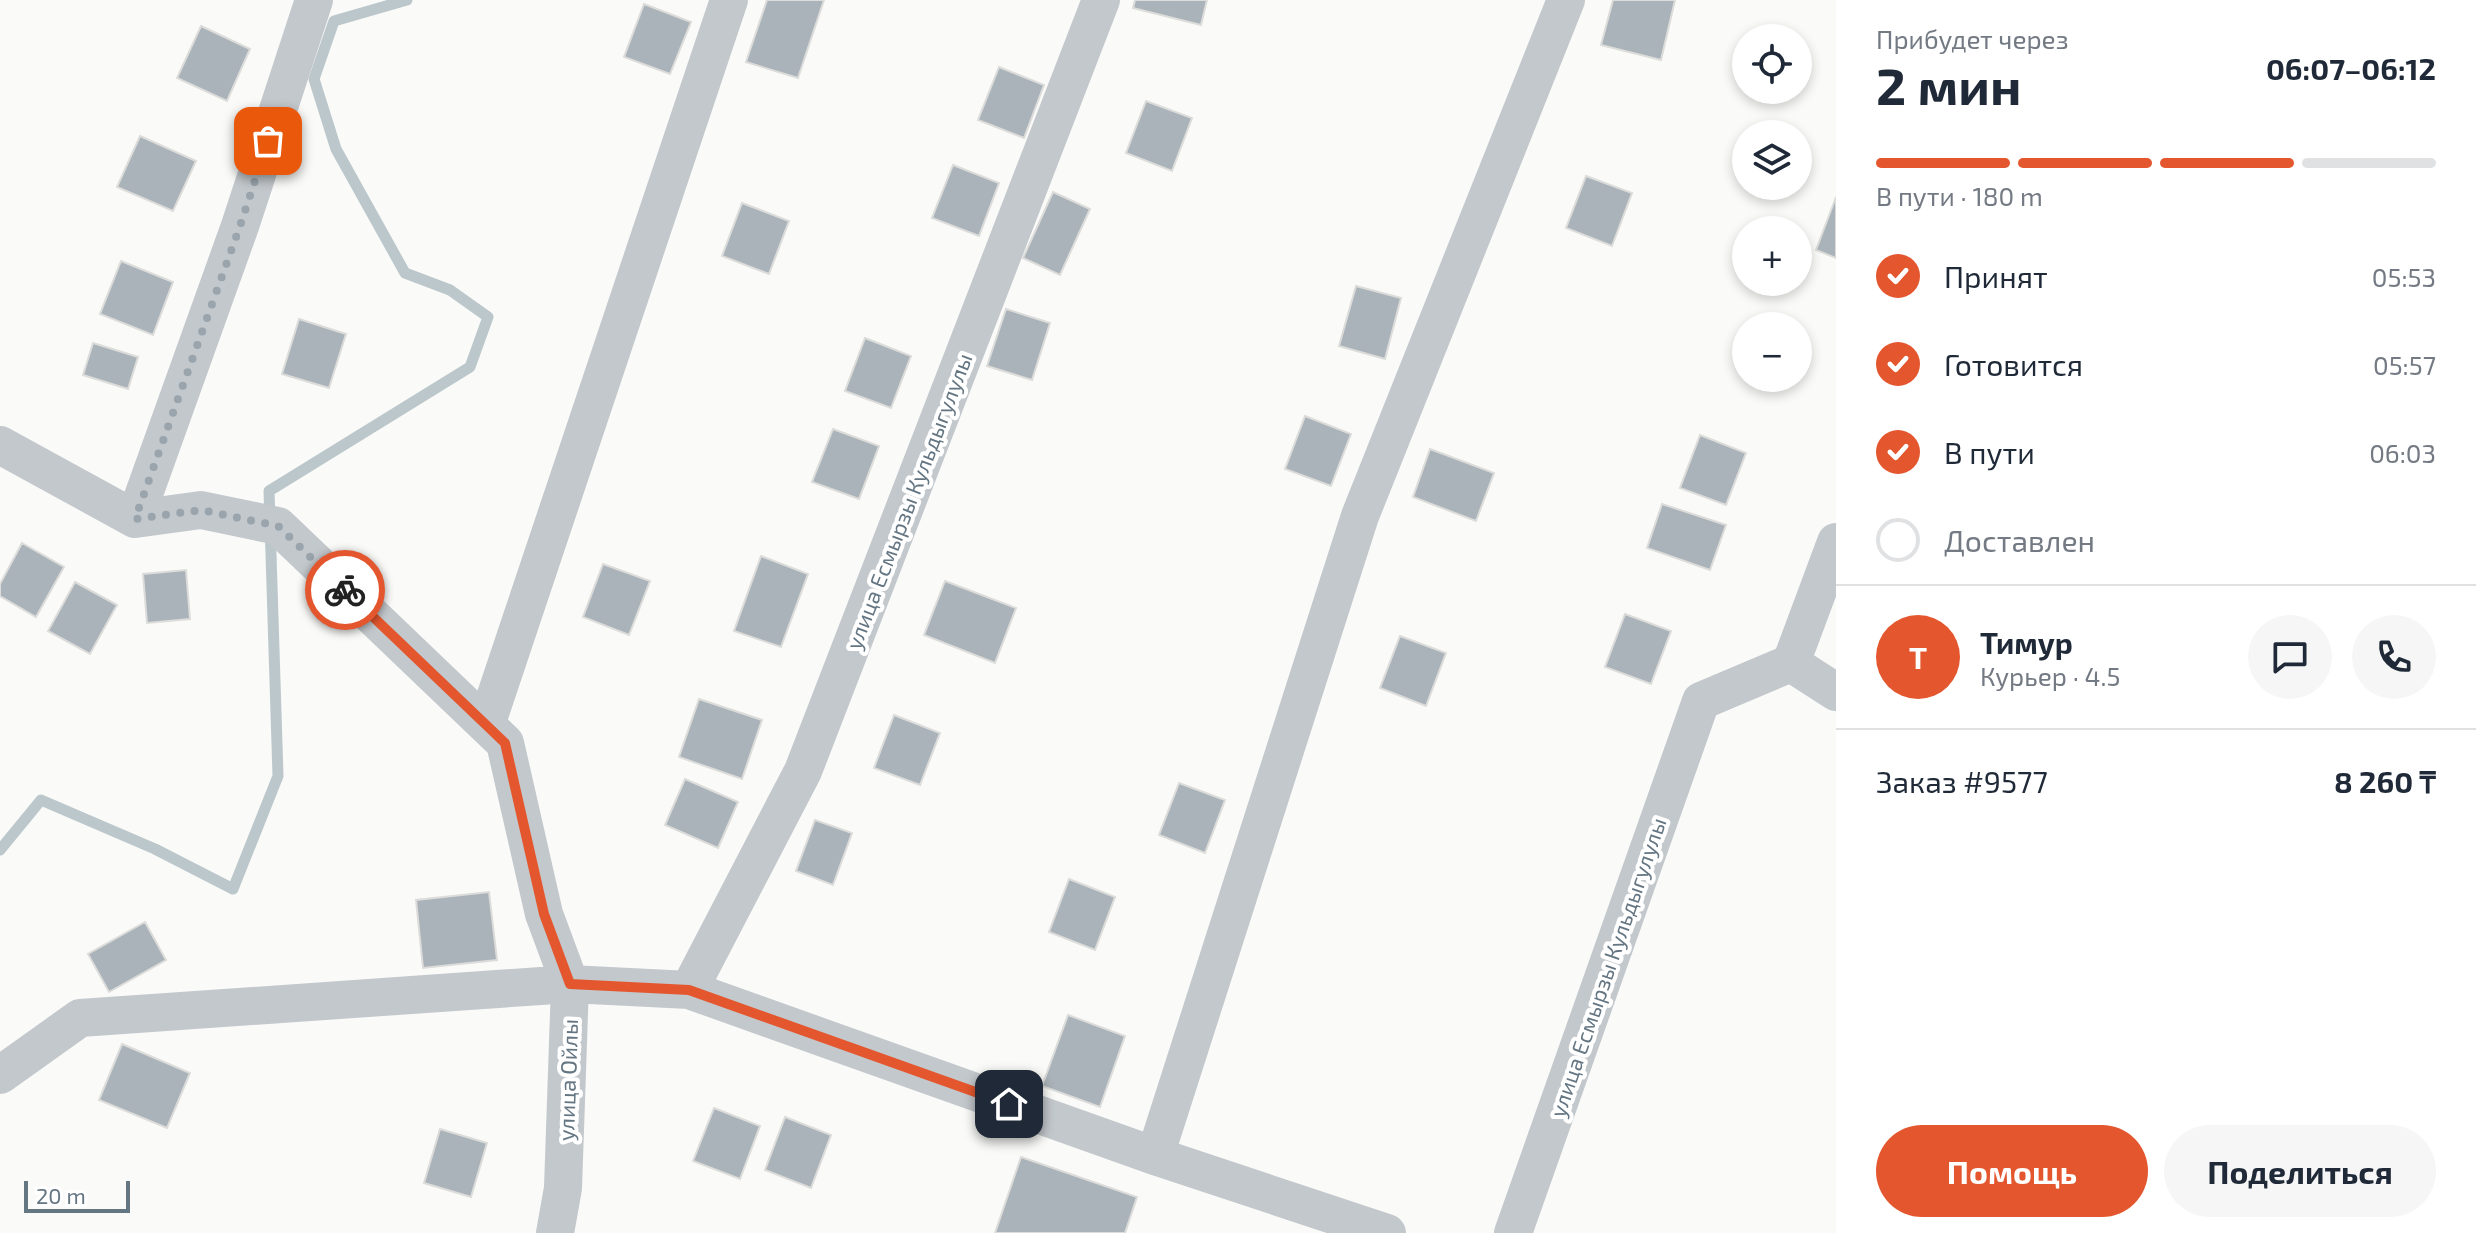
<!DOCTYPE html>
<html lang="ru">
<head>
<meta charset="utf-8">
<style>
  :root { --surface:#fff; --page:#f6f6f7; --text:#1f2937; --muted:#747a83; --line:#e0e1e3; --accent:#e4572e }
  body { margin:0; font-family:"Exo 2",sans-serif; background:var(--page); color:var(--text); height:100vh; display:flex; flex-direction:column; font-size:30px; white-space:nowrap }
  * { box-sizing:border-box; margin:0 }
  p { font-size:26px; color:var(--muted) }
  .icon { flex:none; width:44px; height:44px; fill:none; stroke:currentColor; stroke-width:2; stroke-linecap:round; stroke-linejoin:round }
  .map { position:relative; flex:1; overflow:hidden }
  .side { display:flex; flex-direction:column; background:var(--surface); width:640px }
  .side>* { flex:none }
  .buttons { position:absolute; left:1732px; top:24px; display:grid; gap:16px }
  .buttons a { display:grid; place-items:center; width:80px; height:80px; border-radius:50%; background:var(--surface); box-shadow:0 4px 12px #0003; font-size:40px }
  .scale { position:absolute; left:24px; bottom:20px; width:106px; box-sizing:border-box; padding-left:8px; border:4px solid #657683; border-top:0; font-size:22px; line-height:28px; white-space:nowrap; color:#657683; -webkit-text-stroke:6px #fff; paint-order:stroke }
  .pin { position:absolute; display:grid; place-items:center; width:68px; height:68px; color:#fff; margin:-34px; border-radius:16px; box-shadow:0 4px 12px #0006 }
  .courier { position:absolute; display:grid; place-items:center; width:80px; height:80px; margin:-40px; border:6px solid #e4572e; border-radius:50%; background:#fff; color:#222; box-shadow:0 2px 10px #0007 }
  .overview em { font-style:normal; font-weight:700 }
  .overview div { display:flex; flex-direction:column-reverse }
  .overview { display:flex; align-items:center; justify-content:space-between; height:136px; padding:0 40px }
  h1 { font-size:52px; font-weight:700; line-height:60px }
  .bar { display:grid; grid-template-columns:repeat(4,1fr); gap:12px 8px; align-content:center; height:96px; padding:0 40px }
  .bar i { height:10px; border-radius:6px; background:var(--line) }
  .bar .current { background:var(--accent) }
  .bar p { grid-column:span 4 }
  .line { display:flex; align-items:center; gap:20px; padding:0 40px; border-top:2px solid var(--line) }
  .line div { flex:1 }
  .round { display:grid; place-items:center; flex:none; width:84px; height:84px; border-radius:42px; background:var(--page) }
  ol { padding:0 40px; list-style:none }
  li { display:flex; align-items:center; gap:24px; height:88px }
  li p { margin-inline-start:auto }
  li .icon { padding:8px; border-radius:50%; background:var(--accent); color:#fff; stroke-width:4 }
  li:last-child { color:var(--muted) }
  li i { width:44px; height:44px; border:4px solid var(--line); border-radius:50% }
  .button { display:flex; gap:16px; margin-top:auto; padding:16px 40px }
  .button a { flex:1; height:92px; border-radius:48px; background:var(--accent); color:#fff; font-size:32px; font-weight:700; line-height:92px; text-align:center }
  .button a+a { background:var(--page); color:var(--text) }
  main { display:flex; flex:1; min-height:0 }
  .map>svg:first-child { display:block }
</style>
</head>
<body>
<main>
<div class="map">
<svg width="1836" height="1233" viewBox="0 0 1836 1233">
  <rect width="100%" height="100%" fill="#fafaf8"/>
  <g fill="none" stroke-linecap="round" stroke-linejoin="round">
    <!-- stream -->
    <path stroke="#bbc7cb" stroke-width="11" d="M0 850 41 800 155 849 233 889 278 776 269 491 470 367 488 317 450 290 405 273 336 149 314 79 334 21 407 0"/>
  </g>
  <!-- building -->
  <path fill="#aab3b9" stroke="#dcdcda" stroke-width="2" d="M767 0H824L798 78 746 62Z
    M1135 0H1207L1201 25 1133 8Z
    M1613 0H1675L1661 60 1601 45Z
    M644 4 691 22 670 74 624 57Z
    M201 26 250 49 227 101 177 78Z
    M999 67 1044 85 1024 138 978 120Z
    M1146 101 1192 118 1172 171 1126 153Z
    M140 136 196 161 173 211 117 187Z
    M953 165 999 183 979 236 932 218Z
    M1586 176 1632 193 1612 246 1566 228Z
    M1053 192 1090 209 1060 275 1023 258Z
    M1836 197V258L1816 250Z
    M742 203 789 221 769 274 722 256Z
    M121 261 173 282 153 335 100 314Z
    M1356 286 1401 298 1385 359 1339 346Z
    M1006 309 1050 323 1032 380 987 366Z
    M299 319 346 334 329 388 282 374Z
    M865 338 911 356 891 408 845 391Z
    M93 343 138 357 128 389 83 375Z
    M1305 416 1351 434 1331 486 1285 469Z
    M833 429 879 446 859 499 812 482Z
    M1700 435 1746 453 1726 505 1680 488Z
    M1430 449 1494 473 1476 521 1413 497Z
    M1662 504 1726 525 1710 570 1647 548Z
    M22 543 64 567 36 617 0 596V584Z
    M761 556 808 574 781 647 734 631Z
    M603 564 650 581 629 635 583 617Z
    M186 570 190 619 147 623 143 574Z
    M945 581 1016 608 995 663 924 635Z
    M75 582 117 605 90 654 48 631Z
    M1625 614 1671 631 1651 684 1605 667Z
    M1400 636 1446 653 1426 706 1380 688Z
    M699 699 762 720 742 779 679 757Z
    M894 715 940 733 920 785 874 768Z
    M685 779 738 802 718 848 665 825Z
    M1179 783 1225 800 1205 853 1159 835Z
    M815 820 852 833 833 885 796 871Z
    M1069 879 1115 897 1095 950 1049 932Z
    M489 892 497 960 423 968 416 900Z
    M145 922 166 960 109 992 88 954Z
    M1068 1015 1125 1036 1100 1107 1042 1086Z
    M122 1044 190 1073 167 1128 99 1100Z
    M714 1108 760 1126 740 1179 693 1161Z
    M785 1117 831 1135 811 1188 765 1170Z
    M440 1129 487 1143 471 1197 424 1183Z
    M1021 1157 1137 1197 1125 1233H995Z"/>
  <g fill="none" stroke-linecap="round" stroke-linejoin="round">
    <!-- minor -->
    <path stroke="#c3c8cc" stroke-width="38" d="M314 0 240 226 135 519 201 510 278 526 505 743 544 914 570 984 563 1188 555 1233
      M0 445 135 519
      M1791 663 1836 542
      M486 725 729 0
      M689 990 1155 1156 1387 1233
      M0 1075 80 1018 570 984 689 990 803 771 1101 0
      M1155 1156 1360 516 1566 0
      M1513 1233 1701 701 1791 663 1836 692"/>
  </g>
  <g fill="none" stroke-linecap="round" stroke-linejoin="round">
    <!-- done -->
    <path stroke="#99a4ac" stroke-width="8" stroke-dasharray="0 14.4" d="M268 141 240 226 135 519 201 510 278 526 345 590"/>
    <!-- route -->
    <path stroke="#e4572e" stroke-width="10" d="M345 590 505 743 544 914 570 984 689 990 1009 1104"/>
  </g>
  <g text-anchor="middle" dominant-baseline="central" stroke-width="8" stroke-linejoin="round" paint-order="stroke">
    <!-- street labels -->
    <g font-size="22" fill="#657683" stroke="#fff">
      <text transform="translate(908 501) rotate(-69)">улица Есмырзы Кульдыгулулы</text>
      <text transform="translate(1607 967) rotate(-71)">улица Есмырзы Кульдыгулулы</text>
      <text transform="translate(567 1080) rotate(-88)">улица Ойлы</text>
    </g>
  </g>
</svg>
<div class="buttons">
<a><svg class="icon" aria-label="locate" viewBox="0 0 24 24"><circle cx="12" cy="12" r="6"/><path d="M12 2v4M12 18v4M2 12h4M18 12h4"/></svg></a>
<a><svg class="icon" aria-label="layers" viewBox="0 0 24 24"><path d="M12 4l9 5-9 5-9-5zM3 14l9 5 9-5"/></svg></a>
<a>+</a>
<a>−</a>
</div>
<div class="scale">20 m</div>
<div class="pin" style="left:268px;top:141px;background:#ea580c"><svg class="icon" aria-label="bag" viewBox="0 0 24 24"><path d="M5 8h14l-1 12H6zM9 8a3 3 0 0 1 6 0"/></svg></div>
<div class="pin" style="left:1009px;top:1104px;background:#1f2937"><svg class="icon" aria-label="home" viewBox="0 0 24 24"><path d="M3 11l9-7 9 7M6 9v11h12V9"/></svg></div>
<div class="courier" style="left:345px;top:590px"><svg class="icon" aria-label="bike" viewBox="0 0 24 24"><circle cx="6" cy="16" r="4"/><circle cx="18" cy="16" r="4"/><path d="M6 16l4-8h5l3 8M10 8l3 8H6M13 5h3"/></svg></div>
</div>
<section class="side">
<div class="overview"><div><h1>2 мин</h1><p>Прибудет через</p></div><em>06:07–06:12</em></div>
<div class="bar"><i class="current"></i><i class="current"></i><i class="current"></i><i></i><p>В пути · 180 m</p></div>
<ol>
<li><svg class="icon" aria-label="check" viewBox="0 0 24 24"><path d="M5 12l5 5 9-10"/></svg>Принят<p>05:53</p></li>
<li><svg class="icon" aria-label="check" viewBox="0 0 24 24"><path d="M5 12l5 5 9-10"/></svg>Готовится<p>05:57</p></li>
<li><svg class="icon" aria-label="check" viewBox="0 0 24 24"><path d="M5 12l5 5 9-10"/></svg>В пути<p>06:03</p></li>
<li><i></i>Доставлен</li>
</ol>
<div class="line" style="height:144px"><b class="round" style="background:var(--accent);color:#fff">Т</b><div><b>Тимур</b><p>Курьер · 4.5</p></div><a class="round"><svg class="icon" aria-label="chat" viewBox="0 0 24 24"><path d="M4 5h16v11H9l-5 4z"/></svg></a><a class="round"><svg class="icon" aria-label="phone" viewBox="0 0 24 24"><path d="M5 4h4l2 5-3 2q2 4 5 5l2-3 5 2v4C11 20 4 13 5 4z"/></svg></a></div>
<div class="line" style="height:104px"><div>Заказ #9577</div><b>8 260 ₸</b></div>
<div class="button"><a>Помощь</a><a>Поделиться</a></div>
</section>
</main>
</body>
</html>
